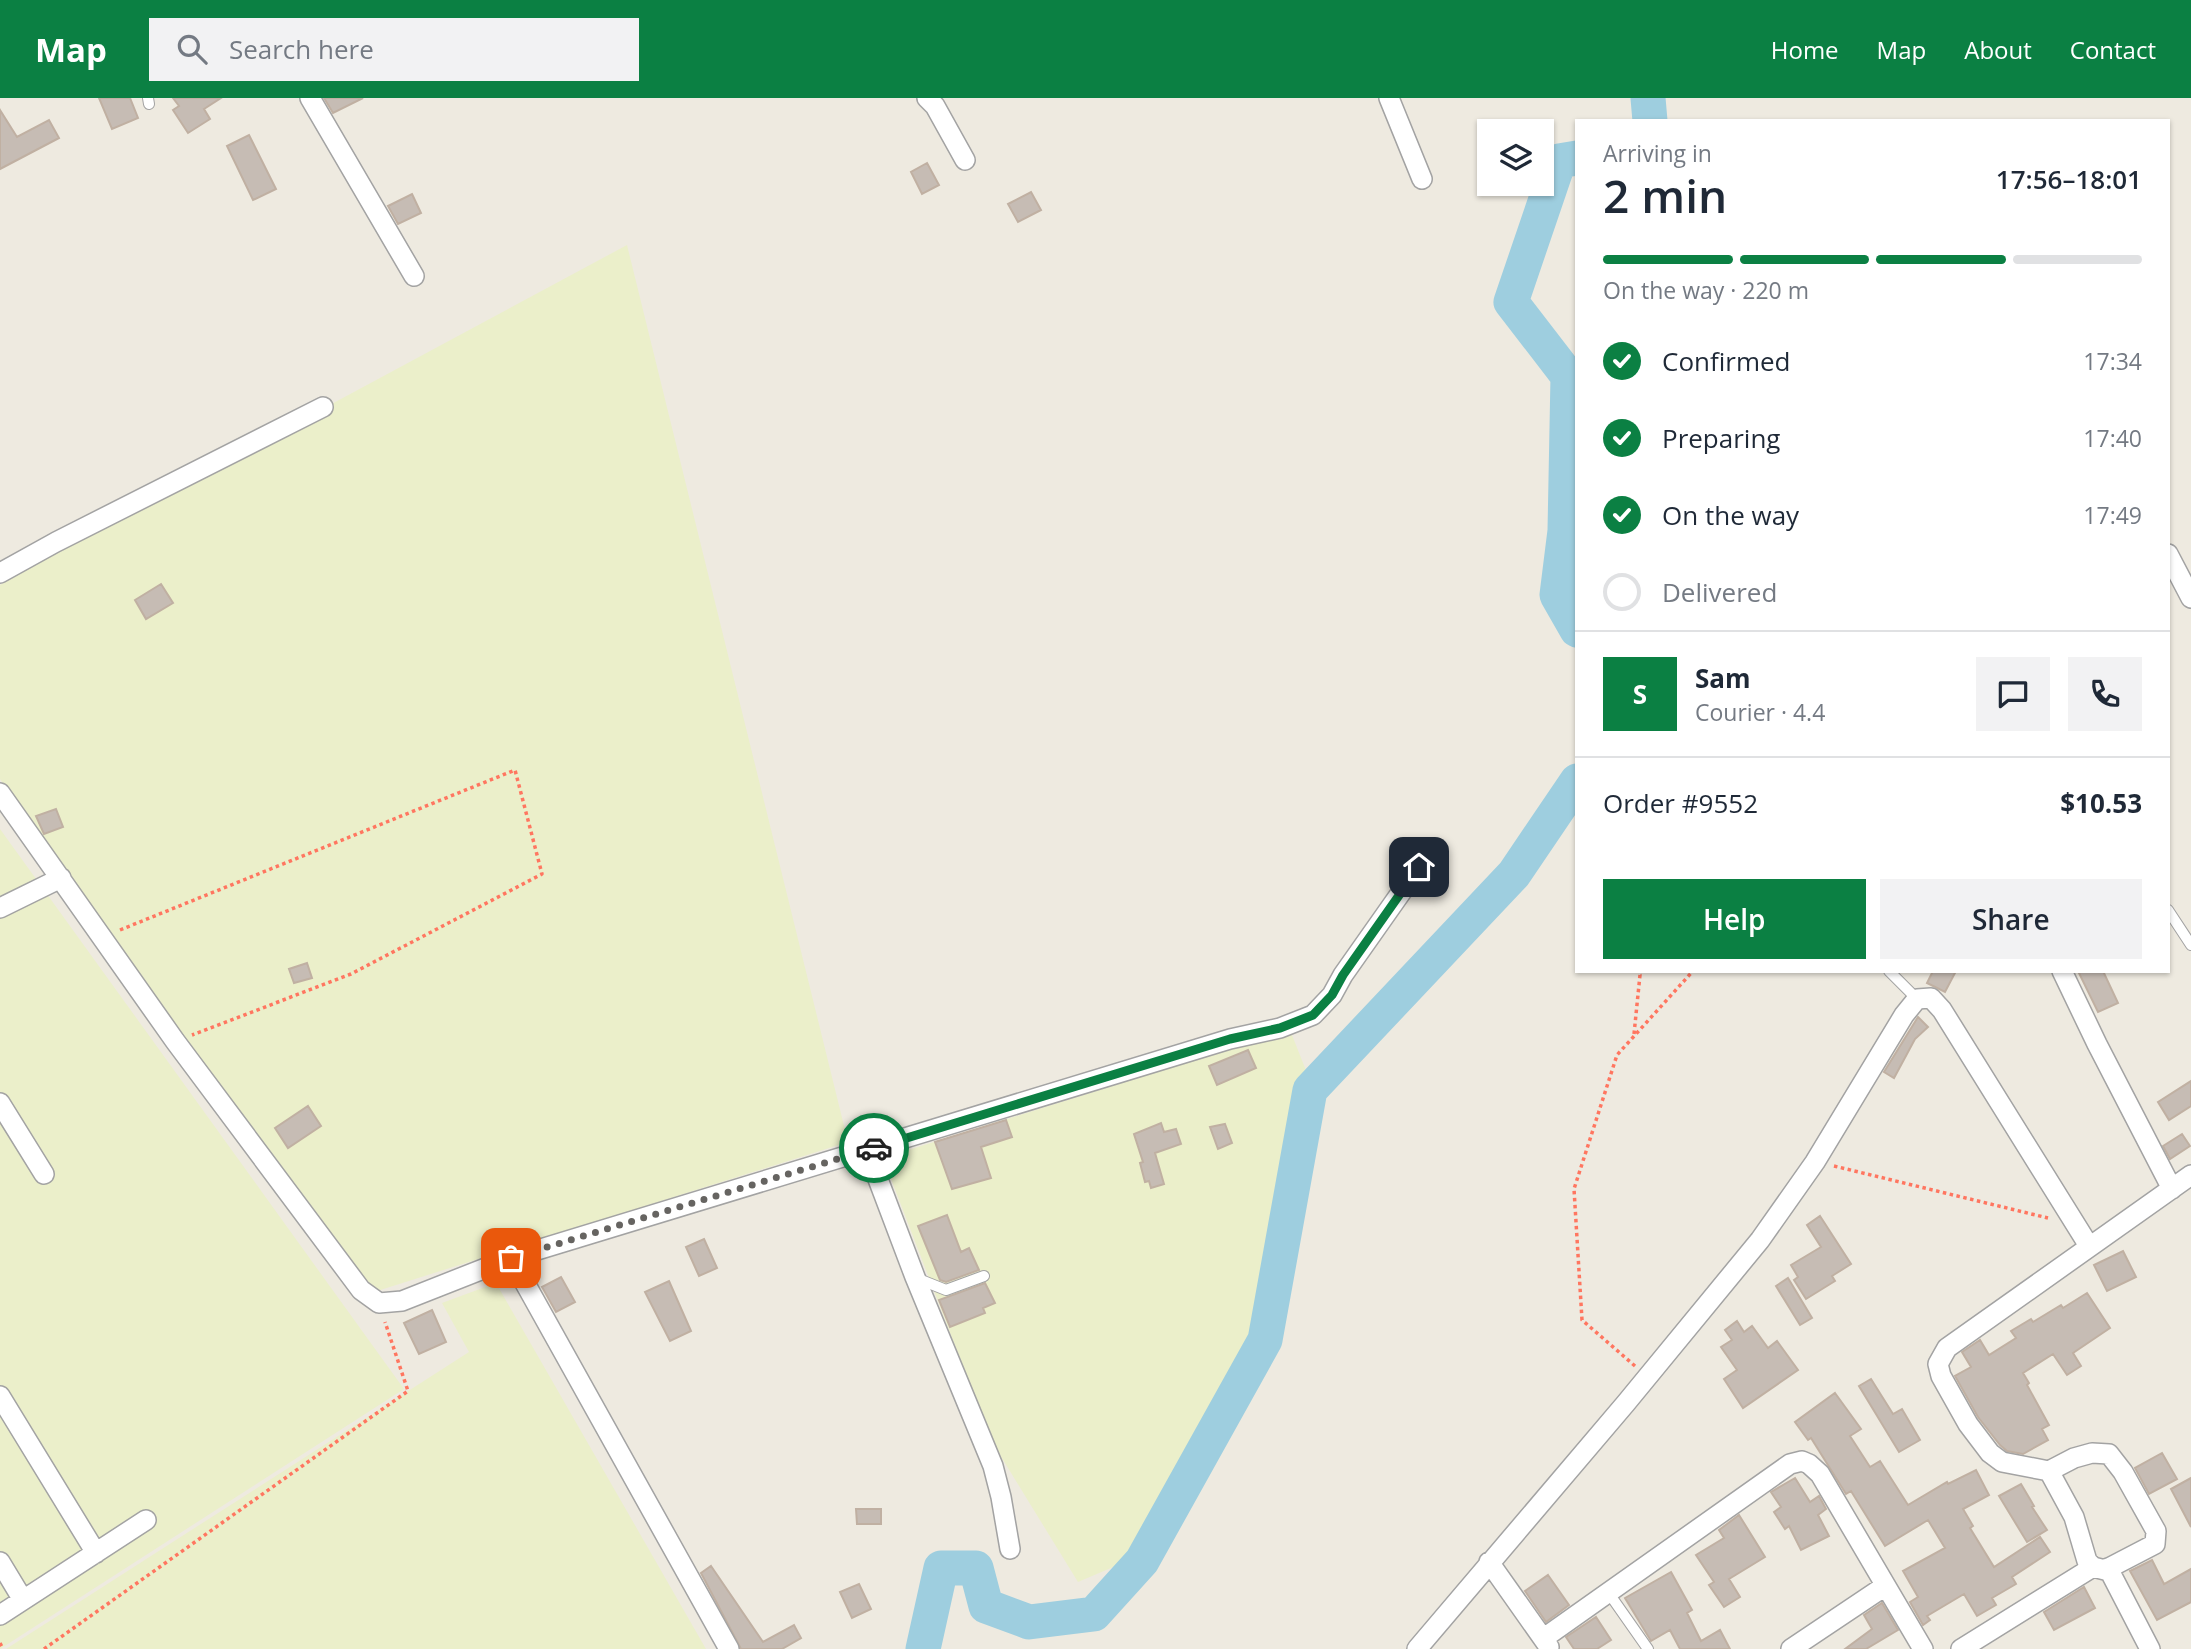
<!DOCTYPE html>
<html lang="en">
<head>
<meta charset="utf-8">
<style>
  :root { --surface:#fff; --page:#f2f2f3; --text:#1f2937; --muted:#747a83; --line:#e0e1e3; --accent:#0b8043 }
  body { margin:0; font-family:"Open Sans",sans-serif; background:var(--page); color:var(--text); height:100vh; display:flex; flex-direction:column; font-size:26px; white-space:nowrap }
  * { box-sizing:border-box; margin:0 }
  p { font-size:23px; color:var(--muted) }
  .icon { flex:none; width:38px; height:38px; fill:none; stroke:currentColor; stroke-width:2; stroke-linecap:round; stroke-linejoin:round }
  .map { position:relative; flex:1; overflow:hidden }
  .panel { position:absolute; left:1575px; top:21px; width:595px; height:854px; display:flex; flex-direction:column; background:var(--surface); border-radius:0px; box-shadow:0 2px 5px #0004 }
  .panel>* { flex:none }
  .buttons { position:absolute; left:1477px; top:21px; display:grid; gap:14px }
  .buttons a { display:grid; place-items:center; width:77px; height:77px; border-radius:0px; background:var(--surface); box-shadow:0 2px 5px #0004; font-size:35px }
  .pin { position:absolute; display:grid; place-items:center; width:60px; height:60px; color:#fff; margin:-30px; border-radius:14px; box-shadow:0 4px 10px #0006 }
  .courier { position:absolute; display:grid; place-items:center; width:70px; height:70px; margin:-35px; border:5px solid #0b8043; border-radius:50%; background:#fff; color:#222; box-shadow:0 2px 9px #0007 }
  .summary em { font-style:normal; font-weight:600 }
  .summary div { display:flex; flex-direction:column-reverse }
  .summary { display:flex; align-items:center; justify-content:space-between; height:119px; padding:0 28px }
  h1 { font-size:46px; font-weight:600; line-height:52px }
  .bar { display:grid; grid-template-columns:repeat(4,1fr); gap:10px 7px; align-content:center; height:84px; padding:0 28px }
  .bar i { height:9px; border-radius:5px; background:var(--line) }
  .bar .on { background:var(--accent) }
  .bar p { grid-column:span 4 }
  .line { display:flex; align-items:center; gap:18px; padding:0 28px; border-top:2px solid var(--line) }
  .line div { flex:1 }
  .round { display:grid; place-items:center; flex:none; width:74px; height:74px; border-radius:0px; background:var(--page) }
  ol { padding:0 28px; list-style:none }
  li { display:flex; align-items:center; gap:21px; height:77px }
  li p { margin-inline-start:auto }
  li .icon { padding:7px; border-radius:50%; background:var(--accent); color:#fff; stroke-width:4 }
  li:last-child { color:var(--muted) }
  li i { width:38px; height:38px; border:4px solid var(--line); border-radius:50% }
  .action { display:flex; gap:14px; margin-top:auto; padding:14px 28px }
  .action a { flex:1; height:80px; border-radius:0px; background:var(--accent); color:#fff; font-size:28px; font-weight:600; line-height:80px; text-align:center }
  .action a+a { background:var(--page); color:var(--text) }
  header { display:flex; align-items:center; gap:42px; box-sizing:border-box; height:98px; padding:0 35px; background:var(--accent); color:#fff }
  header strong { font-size:33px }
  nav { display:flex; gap:38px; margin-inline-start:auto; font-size:24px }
  .search { width:490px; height:63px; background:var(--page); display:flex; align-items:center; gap:18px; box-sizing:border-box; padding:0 24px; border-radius:0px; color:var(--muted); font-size:26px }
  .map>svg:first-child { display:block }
</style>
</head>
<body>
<header>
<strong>Map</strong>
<div class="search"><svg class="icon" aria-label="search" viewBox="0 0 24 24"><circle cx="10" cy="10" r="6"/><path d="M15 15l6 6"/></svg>Search here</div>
<nav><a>Home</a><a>Map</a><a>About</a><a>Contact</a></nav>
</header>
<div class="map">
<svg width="2191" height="1551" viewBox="0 0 2191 1551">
  <rect width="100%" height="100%" fill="#eeeae0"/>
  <!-- farmland -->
  <path fill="#ebefca" d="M627 147 848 1044 374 1194 165 926 0 681V487L60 452Z
    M0 731 404 1291 0 1551Z
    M1290 932 1309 980 1260 1236 1132 1461 1078 1484 992 1344 883 1060Z
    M496 1185 706 1551H6L469 1254 442 1205Z"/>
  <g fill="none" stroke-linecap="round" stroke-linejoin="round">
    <!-- river -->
    <path stroke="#9ecedf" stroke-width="35" d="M1648 0 1650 23
      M1577 60 1559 63 1511 204 1568 278 1565 433 1557 497 1577 532
      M923 1551 941 1470H976L986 1508 1029 1524 1094 1516 1142 1463 1265 1242 1310 992 1514 776 1577 683"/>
  </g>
  <!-- building -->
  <path fill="#c6bcb4" stroke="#c0b0a2" stroke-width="2" d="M99 0H130L138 20 112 31Z
    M173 0H221L204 11 210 21 188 35 173 12 179 8Z
    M324 0H363L333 15Z
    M0 12 17 39 49 22 59 40 0 71Z
    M249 37 276 91 253 102 227 48Z
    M927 65 939 87 922 96 911 74Z
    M1031 94 1041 112 1018 124 1008 106Z
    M412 96 421 115 398 126 388 108Z
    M161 486 173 505 146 521 135 502Z
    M56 711 63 729 44 736 36 718Z
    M307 865 312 880 294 885 289 871Z
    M1933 873H1956L1945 894 1927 885Z
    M2078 873H2103L2118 905 2098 914Z
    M1918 919 1928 929 1915 941 1894 980 1884 974Z
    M1248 952 1256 970 1217 987 1209 968Z
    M2191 983V1008L2169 1022 2158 1004Z
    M308 1008 321 1028 288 1050 275 1030Z
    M1006 1022 1012 1039 981 1049 991 1080 952 1091 935 1044Z
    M1161 1025 1164 1034 1176 1031 1181 1046 1155 1055 1164 1086 1151 1090 1149 1083 1145 1084 1140 1065 1143 1064 1134 1036Z
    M1225 1026 1232 1045 1218 1051 1210 1029Z
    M2182 1036 2190 1048 2170 1061 2163 1048Z
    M947 1117 961 1154 969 1150 979 1172 946 1184 940 1182 918 1128Z
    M1820 1118 1851 1166 1832 1178 1835 1183 1806 1201 1794 1182 1798 1179 1791 1167 1821 1149 1807 1127Z
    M704 1141 717 1170 699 1178 686 1149Z
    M2123 1153 2136 1179 2107 1193 2094 1167Z
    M561 1179 575 1204 556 1214 542 1189Z
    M1788 1180 1812 1220 1800 1227 1776 1188Z
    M669 1183 691 1233 670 1243 645 1194Z
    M985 1185 995 1205 983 1210 985 1215 950 1229 939 1202Z
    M2087 1195 2110 1230 2073 1255 2081 1268 2067 1277 2053 1256 2023 1275 2029 1285 2027 1287 2049 1327 2042 1331 2048 1342 2023 1356 2007 1353 2000 1347 1978 1319 1955 1278 1971 1269 1962 1254 1980 1242 1989 1257 2016 1240 2011 1233 2031 1221 2033 1224 2061 1207 2063 1210Z
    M432 1212 446 1244 419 1256 404 1225Z
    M1737 1223 1744 1234 1752 1228 1768 1250 1777 1243 1798 1272 1743 1310 1724 1281 1737 1272 1721 1249 1732 1242 1725 1232Z
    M1871 1281 1893 1316 1902 1311 1920 1342 1899 1354 1859 1288Z
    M1835 1295 1861 1331 1850 1338 1870 1369 1880 1363 1908 1407 1947 1384 1948 1386 1976 1372 1989 1397 1963 1411 1973 1428 1970 1430 1994 1469 2040 1439 2050 1454 2012 1479 2016 1486 1992 1500 1996 1507 1977 1518 1964 1496 1927 1518 1930 1522 1923 1527 1910 1504 1918 1499 1903 1473 1945 1450 1928 1422 1885 1448 1851 1393 1846 1396 1811 1340 1808 1342 1795 1324Z
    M2162 1355 2177 1381 2149 1396 2135 1370Z
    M1795 1380 1810 1404 1819 1398 1826 1411 1818 1417 1829 1438 1801 1452 1789 1428 1785 1431 1774 1414 1781 1409 1771 1394Z
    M2191 1380V1429L2171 1391Z
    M2021 1386 2034 1408 2032 1409 2047 1432 2027 1444 1999 1398Z
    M856 1411H881V1426H857Z
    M1739 1417 1765 1459 1729 1481 1740 1499 1724 1509 1709 1487 1714 1484 1696 1457 1724 1440 1719 1432Z
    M2152 1462 2164 1486 2191 1471V1504L2157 1522 2130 1473Z
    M711 1468 763 1544 794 1527 801 1540 782 1551H741L701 1475Z
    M1671 1474 1692 1512 1687 1515 1701 1543 1720 1532 1730 1551H1680L1670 1532 1651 1543 1625 1500Z
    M1548 1477 1569 1507 1546 1524 1525 1493Z
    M859 1486 871 1511 852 1520 840 1494Z
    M2084 1489 2095 1510 2054 1532 2044 1514Z
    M1882 1505 1898 1532 1866 1551H1845L1872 1531 1864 1517Z
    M1596 1519 1611 1542 1597 1551H1574L1566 1539Z"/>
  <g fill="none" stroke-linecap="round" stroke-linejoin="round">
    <defs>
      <path id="lane" d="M148 0 149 6
        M2168 812 2191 847
        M1889 873 1917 901
        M916 1180 946 1192 984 1178
        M1608 1494 1648 1551"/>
      <path id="street" d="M310 0 414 178
        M927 0 935 8 965 62
        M1389 0 1422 81
        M2168 456 2191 500
        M0 475 56 444 323 309
        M0 695 175 943 361 1192 379 1205 402 1203 511 1160 1230 941 1280 930 1313 917 1332 897 1343 877 1419 769
        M0 810 61 780
        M2062 873 2097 946 2172 1091
        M0 1005 44 1076
        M867 1052 915 1179 993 1368 1001 1399 1010 1451
        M511 1160 729 1551
        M0 1298 96 1455
        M2049 1373 2074 1419 2087 1463 2093 1469 2105 1472 2155 1446 2156 1433 2123 1374 2109 1356 2092 1355 2074 1360 2049 1373 2002 1364 1990 1355 1968 1326 1941 1278 1938 1266 1947 1250 2191 1077
        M0 1464 23 1502
        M1489 1464 1549 1549
        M2108 1470 2150 1551
        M0 1517 146 1422
        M1544 1540 1790 1366 1802 1363 1809 1366 1820 1376 1923 1551
        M1417 1551 1626 1305 1760 1142 1815 1064 1904 917 1917 901 1931 900 1942 912 2089 1148
        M1791 1551 1885 1488
        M1961 1551 2093 1469"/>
    </defs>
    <!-- lane casing -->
    <use href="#lane" stroke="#a3a3a3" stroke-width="12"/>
    <!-- street casing -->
    <use href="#street" stroke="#a3a3a3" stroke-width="22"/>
    <!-- path -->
    <path stroke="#ff7660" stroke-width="3.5" stroke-dasharray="3.5 3.5" stroke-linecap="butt" d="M120 832 515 672 542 776 351 876 192 937
      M1634 936 1640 877 1637 873
      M1834 1068 2048 1120
      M1635 1268 1582 1222 1574 1091 1617 957 1693 873
      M0 1545 3 1551
      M44 1551 408 1293 385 1224"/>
    <!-- lane -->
    <use href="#lane" stroke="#fff" stroke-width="10"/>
    <!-- street -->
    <use href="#street" stroke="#fff" stroke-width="19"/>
  </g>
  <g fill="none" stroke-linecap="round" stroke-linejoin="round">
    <!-- done -->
    <path stroke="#666461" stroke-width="7" stroke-dasharray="0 12.6" d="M511 1160 874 1050"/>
    <!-- route -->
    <path stroke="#0b8043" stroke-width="9" d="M874 1050 1230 941 1280 930 1313 917 1332 897 1343 877 1419 769"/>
  </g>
</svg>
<div class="buttons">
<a><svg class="icon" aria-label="layers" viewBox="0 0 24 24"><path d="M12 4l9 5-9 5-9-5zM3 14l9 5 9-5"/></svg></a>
</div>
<div class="pin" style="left:511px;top:1160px;background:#ea580c"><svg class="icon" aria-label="bag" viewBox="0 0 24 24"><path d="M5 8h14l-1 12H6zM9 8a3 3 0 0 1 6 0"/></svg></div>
<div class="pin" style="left:1419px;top:769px;background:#1f2937"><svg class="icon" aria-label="home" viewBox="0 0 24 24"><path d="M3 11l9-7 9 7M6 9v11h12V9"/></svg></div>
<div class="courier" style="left:874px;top:1050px"><svg class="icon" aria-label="car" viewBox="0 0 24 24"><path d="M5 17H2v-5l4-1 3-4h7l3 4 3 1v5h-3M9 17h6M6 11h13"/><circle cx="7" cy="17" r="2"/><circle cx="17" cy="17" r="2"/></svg></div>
<section class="panel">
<div class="summary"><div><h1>2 min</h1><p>Arriving in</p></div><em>17:56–18:01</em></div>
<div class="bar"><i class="on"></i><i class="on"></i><i class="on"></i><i></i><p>On the way · 220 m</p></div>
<ol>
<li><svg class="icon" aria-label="check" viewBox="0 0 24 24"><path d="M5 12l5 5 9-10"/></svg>Confirmed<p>17:34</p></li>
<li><svg class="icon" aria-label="check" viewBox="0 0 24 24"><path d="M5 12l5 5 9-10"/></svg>Preparing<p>17:40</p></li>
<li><svg class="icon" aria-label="check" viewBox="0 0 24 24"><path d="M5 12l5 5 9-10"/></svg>On the way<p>17:49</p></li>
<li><i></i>Delivered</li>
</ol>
<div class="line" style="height:126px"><b class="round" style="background:var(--accent);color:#fff">S</b><div><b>Sam</b><p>Courier · 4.4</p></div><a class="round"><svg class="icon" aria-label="chat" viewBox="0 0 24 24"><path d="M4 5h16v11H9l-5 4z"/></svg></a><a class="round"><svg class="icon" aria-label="phone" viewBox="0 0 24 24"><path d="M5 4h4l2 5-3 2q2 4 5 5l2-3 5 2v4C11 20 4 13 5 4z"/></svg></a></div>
<div class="line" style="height:91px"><div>Order #9552</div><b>$10.53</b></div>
<div class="action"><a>Help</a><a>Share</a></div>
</section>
</div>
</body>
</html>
